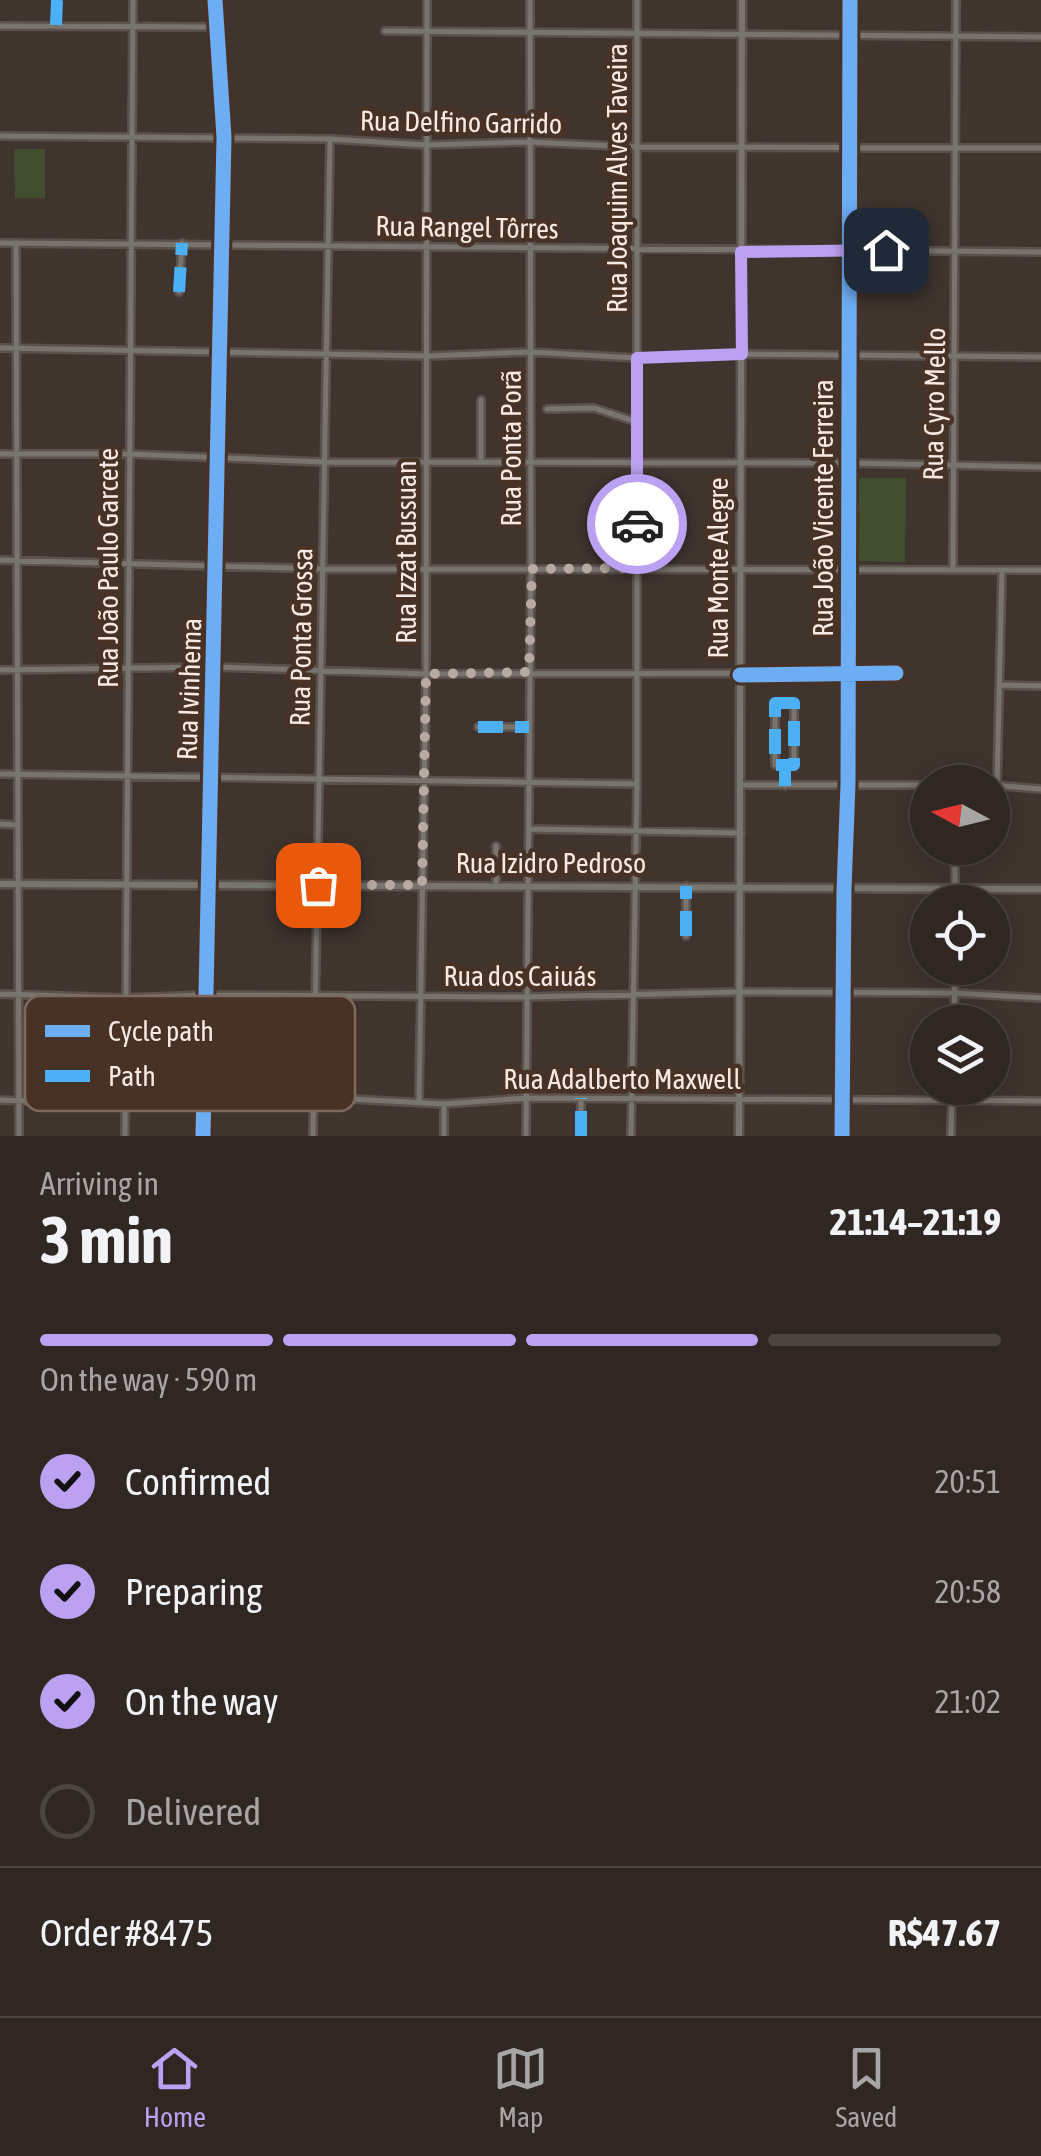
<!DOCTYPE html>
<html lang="en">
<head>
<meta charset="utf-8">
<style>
  :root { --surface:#302722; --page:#3c332f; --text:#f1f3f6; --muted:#a8a5a5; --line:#4b4440; --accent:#bca0f2 }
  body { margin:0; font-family:"Asap Condensed",sans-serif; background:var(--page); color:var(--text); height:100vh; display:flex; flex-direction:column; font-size:38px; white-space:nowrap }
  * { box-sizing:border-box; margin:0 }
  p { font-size:32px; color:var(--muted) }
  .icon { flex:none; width:55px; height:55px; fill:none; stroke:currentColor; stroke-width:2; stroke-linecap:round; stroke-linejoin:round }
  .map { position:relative; height:1136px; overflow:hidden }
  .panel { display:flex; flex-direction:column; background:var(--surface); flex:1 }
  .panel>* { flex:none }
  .needle { width:65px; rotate:277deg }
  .fabs { position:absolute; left:910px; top:765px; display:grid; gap:20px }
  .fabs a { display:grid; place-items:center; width:100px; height:100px; border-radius:50%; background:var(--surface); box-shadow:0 5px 25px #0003,0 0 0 2px var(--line); font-size:50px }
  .pin { position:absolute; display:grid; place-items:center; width:85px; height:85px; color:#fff; margin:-42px; border-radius:20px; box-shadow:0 5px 15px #0006 }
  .courier { position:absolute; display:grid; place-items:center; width:100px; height:100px; margin:-50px; border:8px solid #bca0f2; border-radius:50%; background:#fff; color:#222; box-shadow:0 2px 12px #0007 }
  .head em { font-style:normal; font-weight:700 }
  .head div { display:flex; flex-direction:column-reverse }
  .head { display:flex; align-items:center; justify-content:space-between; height:170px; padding:0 40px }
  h1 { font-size:65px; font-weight:700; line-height:75px }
  .bar { display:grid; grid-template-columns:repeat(4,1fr); gap:15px 10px; align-content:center; height:120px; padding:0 40px }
  .bar i { height:12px; border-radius:8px; background:var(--line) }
  .bar .selected { background:var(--accent) }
  .bar p { grid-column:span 4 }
  .line { display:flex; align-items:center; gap:25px; padding:0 40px; border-top:2px solid var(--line) }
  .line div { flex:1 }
  ol { padding:0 40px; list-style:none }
  li { display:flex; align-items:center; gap:30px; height:110px }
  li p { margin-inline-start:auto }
  li .icon { padding:10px; border-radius:50%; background:var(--accent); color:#111; stroke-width:4 }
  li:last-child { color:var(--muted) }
  li i { width:55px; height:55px; border:5px solid var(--line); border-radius:50% }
  .tab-bar { display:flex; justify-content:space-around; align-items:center; height:140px; border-top:2px solid var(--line); background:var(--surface); font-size:28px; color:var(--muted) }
  .tab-bar a { display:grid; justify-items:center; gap:5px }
  .tab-bar .selected { color:var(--accent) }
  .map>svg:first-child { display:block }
</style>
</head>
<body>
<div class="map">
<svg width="1041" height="1136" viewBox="0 0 1041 1136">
  <rect width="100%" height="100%" fill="#40342e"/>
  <!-- green -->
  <path fill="#414f2f" d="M14 149H45V198H15Z
    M857 478H906L905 562 857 561Z"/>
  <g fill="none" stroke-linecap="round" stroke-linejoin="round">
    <defs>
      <path id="minor" d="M56 25 57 0
        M0 26 216 27
        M385 31 1041 37
        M0 136 330 139 426 145 529 142 637 147 1041 148
        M0 243C347 246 694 249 1041 252
        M16 244 19 1136
        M179 292 182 243
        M0 348 427 356 530 352 637 358 742 354 1041 357
        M547 409 594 408 637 422
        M0 454H129L323 462 848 463 1041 467
        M481 461V400
        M0 560 323 569 1041 570
        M953 569 956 0
        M0 670 215 667 426 674 896 673
        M1000 685 1041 686
        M775 703H794V765H775Z
        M478 727H529
        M785 765V786
        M0 774 637 784
        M741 785H928
        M992 785 1041 789
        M997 785 1002 570
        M0 824 17 825
        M529 829 741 833
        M496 885V846
        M955 902V848
        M686 936V886
        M0 994 125 998 205 995 526 997 739 992 955 993 1041 998
        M954 1022 955 968
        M205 1098 314 1097 444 1104 527 1098 1041 1101
        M0 1100 125 1105 204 1101
        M419 1103 426 674 427 0
        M125 1136 133 0
        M203 1136 224 137 215 0
        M313 1136 330 139
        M444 1136V1104
        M526 1136 531 568 530 0
        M581 1136V1099
        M631 1136 637 784V0
        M842 1136 844 889 848 784 850 0
        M951 1136 952 1088"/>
      <path id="tertiary" d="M0 884 1041 889
        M739 1136 742 0"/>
    </defs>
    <!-- minor casing -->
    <use href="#minor" stroke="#5c524c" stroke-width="10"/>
    <!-- tertiary casing -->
    <use href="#tertiary" stroke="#5c524c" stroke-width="11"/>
    <!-- minor -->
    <use href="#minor" stroke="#787470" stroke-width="5"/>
    <!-- tertiary -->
    <use href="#tertiary" stroke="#787470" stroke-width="6"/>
    <!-- quiet -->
    <path stroke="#4cb0f7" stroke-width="12" stroke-dasharray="25 12" stroke-linecap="butt" d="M56 25 57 0
      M179 292 182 243
      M775 703H794V765H775Z
      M478 727H529
      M785 765V786
      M686 936V886
      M581 1136V1098"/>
    <defs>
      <path id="cycleway" d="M740 675 896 673
        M203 1136 224 137 215 0
        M842 1136 844 889 848 784 850 0"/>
    </defs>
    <!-- cycleway casing -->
    <use href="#cycleway" stroke="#483226" stroke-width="21"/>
    <!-- cycleway -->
    <use href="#cycleway" stroke="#6dadf4" stroke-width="15"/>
  </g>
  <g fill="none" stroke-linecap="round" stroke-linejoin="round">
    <!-- done -->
    <path stroke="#b8aaa3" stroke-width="10" stroke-dasharray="0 18" d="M318 885H422L426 674 529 672 532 569 636 568 637 524"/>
    <!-- route -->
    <path stroke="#bca0f2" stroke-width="12" d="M637 524V358L742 354 741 252 886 250"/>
  </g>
  <g text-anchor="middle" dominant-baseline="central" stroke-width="9" stroke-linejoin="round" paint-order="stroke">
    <!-- street labels -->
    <g font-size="28" fill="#f8eae2" stroke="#483226">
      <text transform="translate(461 122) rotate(1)">Rua Delfino Garrido</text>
      <text transform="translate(617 178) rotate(-90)">Rua Joaquim Alves Taveira</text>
      <text transform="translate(467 227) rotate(1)">Rua Rangel Tôrres</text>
      <text transform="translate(934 404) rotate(-89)">Rua Cyro Mello</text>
      <text transform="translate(511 448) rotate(-90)">Rua Ponta Porã</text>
      <text transform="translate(823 508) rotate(-90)">Rua João Vicente Ferreira</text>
      <text transform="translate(406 552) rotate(-90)">Rua Izzat Bussuan</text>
      <text transform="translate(108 568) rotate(-90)">Rua João Paulo Garcete</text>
      <text transform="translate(718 568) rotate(-90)">Rua Monte Alegre</text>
      <text transform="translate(301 637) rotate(-89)">Rua Ponta Grossa</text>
      <text transform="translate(189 689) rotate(-88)">Rua Ivinhema</text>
      <text x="551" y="863">Rua Izidro Pedroso</text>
      <text x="520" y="976">Rua dos Caiuás</text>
      <text x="622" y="1079">Rua Adalberto Maxwell</text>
    </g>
  </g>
  <!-- legend -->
  <rect x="25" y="996" width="330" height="115" rx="15" fill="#483226" stroke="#7d695e" stroke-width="2.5"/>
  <rect x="45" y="1025" width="45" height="12" fill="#6dadf4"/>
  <rect x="45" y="1070" width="45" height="12" fill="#4cb0f7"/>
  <g font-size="28" fill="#f8eae2">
    <text x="108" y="1041">Cycle path</text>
    <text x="108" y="1086">Path</text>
  </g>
</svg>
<div class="fabs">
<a><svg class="needle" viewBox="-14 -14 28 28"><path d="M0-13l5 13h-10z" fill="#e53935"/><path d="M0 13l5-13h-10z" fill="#a8a5a5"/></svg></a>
<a><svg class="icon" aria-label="locate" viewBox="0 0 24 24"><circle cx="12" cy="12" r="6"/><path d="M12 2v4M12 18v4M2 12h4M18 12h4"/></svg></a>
<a><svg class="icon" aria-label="layers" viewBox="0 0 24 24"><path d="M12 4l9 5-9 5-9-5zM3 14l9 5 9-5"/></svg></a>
</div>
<div class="pin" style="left:318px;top:885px;background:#ea580c"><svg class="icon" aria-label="bag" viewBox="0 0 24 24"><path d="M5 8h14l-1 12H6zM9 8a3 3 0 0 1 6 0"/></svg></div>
<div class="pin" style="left:886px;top:250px;background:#1f2937"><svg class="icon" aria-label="home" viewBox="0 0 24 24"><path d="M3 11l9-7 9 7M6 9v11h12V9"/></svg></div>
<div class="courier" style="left:637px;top:524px"><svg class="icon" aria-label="car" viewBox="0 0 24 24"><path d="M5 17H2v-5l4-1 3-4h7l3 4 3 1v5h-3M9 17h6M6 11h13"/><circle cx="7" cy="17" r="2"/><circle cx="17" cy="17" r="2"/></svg></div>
</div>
<section class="panel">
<div class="head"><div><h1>3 min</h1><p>Arriving in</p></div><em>21:14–21:19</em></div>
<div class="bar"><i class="selected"></i><i class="selected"></i><i class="selected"></i><i></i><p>On the way · 590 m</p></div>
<ol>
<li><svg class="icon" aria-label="check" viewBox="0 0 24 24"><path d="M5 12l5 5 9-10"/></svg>Confirmed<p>20:51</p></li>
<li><svg class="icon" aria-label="check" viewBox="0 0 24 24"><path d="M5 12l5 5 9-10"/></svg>Preparing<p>20:58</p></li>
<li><svg class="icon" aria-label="check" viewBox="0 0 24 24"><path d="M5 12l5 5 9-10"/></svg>On the way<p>21:02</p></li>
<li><i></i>Delivered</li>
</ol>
<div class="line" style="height:130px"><div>Order #8475</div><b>R$47.67</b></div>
</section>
<nav class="tab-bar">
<a class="selected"><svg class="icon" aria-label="home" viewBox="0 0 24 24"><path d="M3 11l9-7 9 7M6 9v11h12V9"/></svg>Home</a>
<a><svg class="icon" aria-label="map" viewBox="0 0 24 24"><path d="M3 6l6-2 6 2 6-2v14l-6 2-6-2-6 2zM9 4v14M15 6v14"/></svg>Map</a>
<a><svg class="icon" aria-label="saved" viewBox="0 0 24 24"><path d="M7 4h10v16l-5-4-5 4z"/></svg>Saved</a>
</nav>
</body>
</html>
